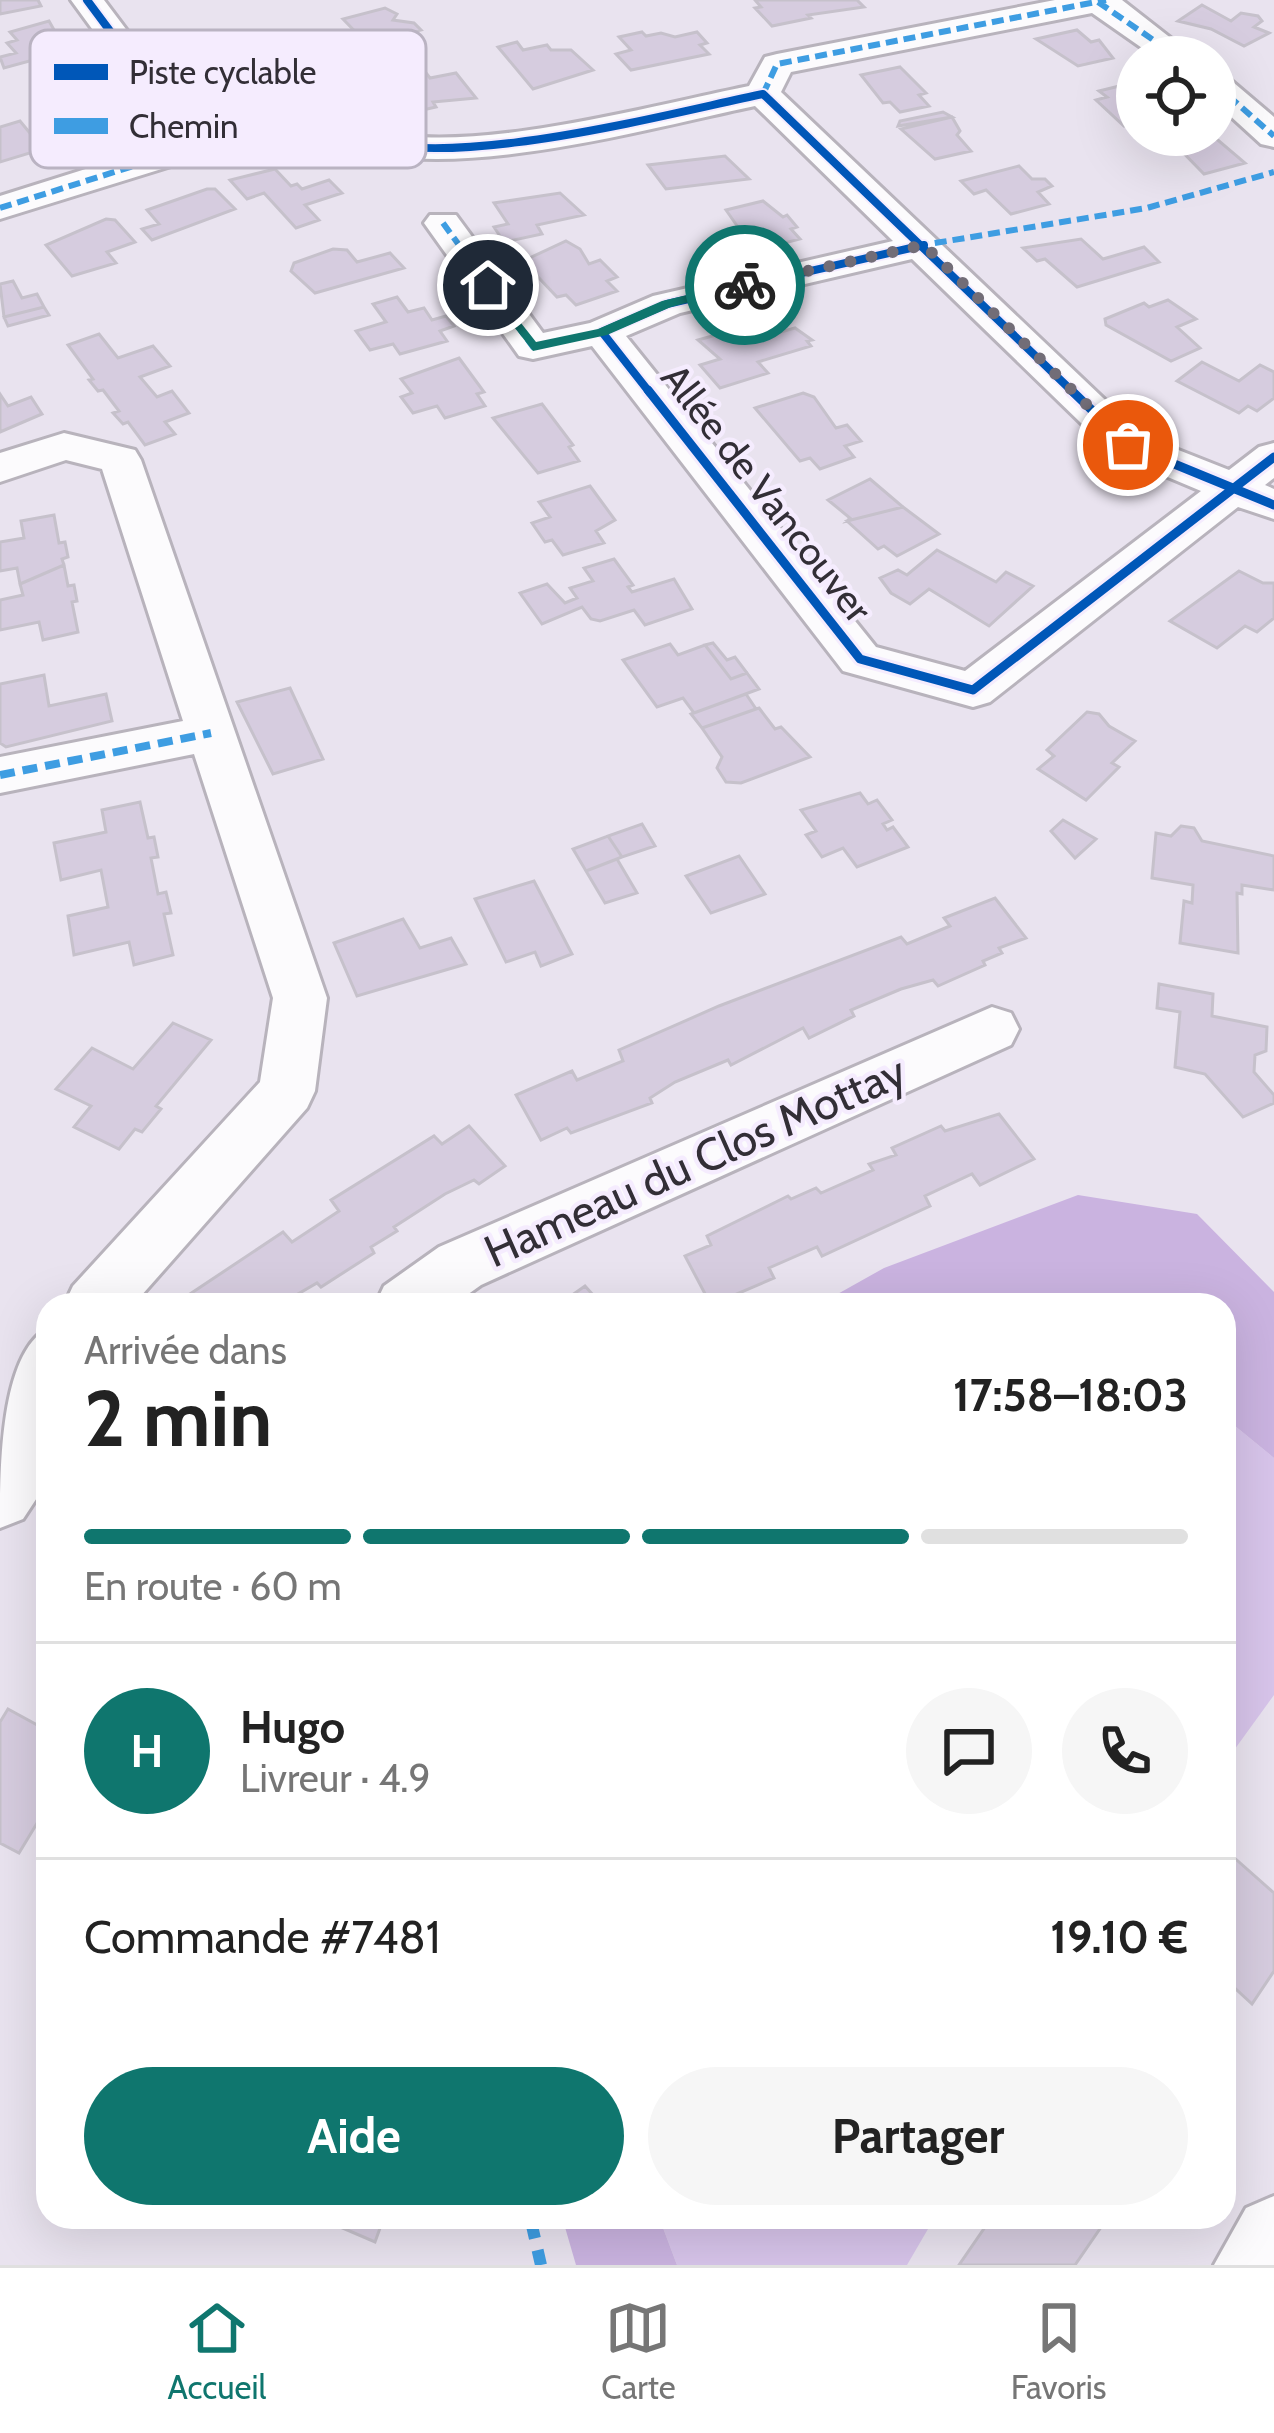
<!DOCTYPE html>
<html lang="fr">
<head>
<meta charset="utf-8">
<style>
  :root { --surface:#fff; --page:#f6f6f6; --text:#222; --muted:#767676; --line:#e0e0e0; --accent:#0f766e }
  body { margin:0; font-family:Cabin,sans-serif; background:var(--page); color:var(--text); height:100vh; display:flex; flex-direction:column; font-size:45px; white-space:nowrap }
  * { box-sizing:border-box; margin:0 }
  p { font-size:39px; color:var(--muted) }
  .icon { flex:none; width:66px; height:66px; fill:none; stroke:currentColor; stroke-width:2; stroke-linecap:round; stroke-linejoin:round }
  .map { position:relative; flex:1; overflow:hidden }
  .side { position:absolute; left:36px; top:1293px; width:1200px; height:936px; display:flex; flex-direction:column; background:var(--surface); border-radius:36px; box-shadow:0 12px 48px #0002 }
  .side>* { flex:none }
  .fabs { position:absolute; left:1116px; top:36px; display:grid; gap:24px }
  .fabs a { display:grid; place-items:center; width:120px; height:120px; border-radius:50%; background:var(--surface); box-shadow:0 12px 48px #0002; font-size:60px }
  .pin { position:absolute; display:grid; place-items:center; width:102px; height:102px; color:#fff; margin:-51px; border:6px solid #fff; border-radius:50%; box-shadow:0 3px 12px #0007 }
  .courier { position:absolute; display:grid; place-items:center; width:120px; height:120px; margin:-60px; border:9px solid #0f766e; border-radius:50%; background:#fff; color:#222; box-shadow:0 3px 15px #0007 }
  .summary em { font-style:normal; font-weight:800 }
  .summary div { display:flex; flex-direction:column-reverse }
  .summary { display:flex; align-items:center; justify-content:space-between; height:204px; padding:0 48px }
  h1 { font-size:78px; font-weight:800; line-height:90px }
  .bar { display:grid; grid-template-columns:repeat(4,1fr); gap:18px 12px; align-content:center; height:144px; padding:0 48px }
  .bar i { height:15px; border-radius:9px; background:var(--line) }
  .bar .current { background:var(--accent) }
  .bar p { grid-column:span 4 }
  .line { display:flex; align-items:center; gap:30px; padding:0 48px; border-top:3px solid var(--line) }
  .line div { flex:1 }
  .round { display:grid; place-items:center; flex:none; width:126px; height:126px; border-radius:63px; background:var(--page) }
  .primary-button { display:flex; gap:24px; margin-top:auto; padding:24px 48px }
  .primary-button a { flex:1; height:138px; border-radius:72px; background:var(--accent); color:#fff; font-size:48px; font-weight:800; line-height:138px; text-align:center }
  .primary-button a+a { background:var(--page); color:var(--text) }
  .tabs { display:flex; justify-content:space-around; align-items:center; height:168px; border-top:3px solid var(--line); background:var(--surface); font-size:33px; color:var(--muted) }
  .tabs a { display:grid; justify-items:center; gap:6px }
  .tabs .current { color:var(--accent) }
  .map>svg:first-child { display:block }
</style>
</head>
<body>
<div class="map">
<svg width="1274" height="2265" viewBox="0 0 1274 2265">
  <rect width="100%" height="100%" fill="#e9e3ef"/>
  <!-- green -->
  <path fill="#d7c4ea" d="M1224 1417 1274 1458V1695L1224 1764Z
    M659 2217H935L907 2265H677Z"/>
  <!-- forest -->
  <path fill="#cab3e0" d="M1078 1195 1197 1214 1274 1292V1458L1224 1417V1305H818L884 1268Z
    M562 2217H659L677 2265H576Z"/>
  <!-- building -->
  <path fill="#d6ccdf" stroke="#c6c1cb" stroke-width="3" d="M0 0H38L41 6 0 14Z
    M755 0H857L864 7 808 15 811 18 772 26 755 8 761 7Z
    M1202 5 1231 21 1241 13 1258 16 1262 21 1254 27 1269 33 1244 46 1211 29 1178 21Z
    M385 8 397 14 393 20 414 23 421 30 409 33 416 41 375 52 343 19Z
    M49 21 66 51 4 68 0 57 16 53 7 43 17 40 10 32Z
    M1077 30 1091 42 1099 40 1113 58 1078 66 1036 39Z
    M642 32 646 36 661 33 675 37 697 32 707 43 700 45 709 54 631 70 616 54 631 50 619 37Z
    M517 42 523 50 547 45 551 50H571L593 70 533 89 498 47Z
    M900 67 926 93 919 95 929 106 900 112 890 102 883 103 861 75Z
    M423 69 430 78 456 73 476 98 433 102 436 107 405 114 393 99 405 96 386 77Z
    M1136 82 1137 113 1131 114 1137 123 1124 126 1096 100 1107 97 1099 91Z
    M943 112 952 117 898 126 900 121Z
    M952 117 960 131 957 135 971 151 935 159 901 129Z
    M20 121 43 149 0 162V127Z
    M1166 135H1212L1245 163 1204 174Z
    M725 156 749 179 666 189 648 165Z
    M1019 166 1032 179H1045L1052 186 1038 192 1049 204 1011 214 986 190 974 194 961 181Z
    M275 169 291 186 297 184 302 189 329 180 342 193 305 205 319 220 296 228 264 193 247 199 230 180Z
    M207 189H215L235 209 152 240 142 229 159 224 147 210Z
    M560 193 584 215 537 225 542 234 504 242 494 227 508 224 494 203Z
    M763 201 783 217 787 215 797 227 791 229 800 239 761 249 747 240 726 210Z
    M106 219 115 220 135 242 107 252 116 263 72 276 46 245Z
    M1081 239 1103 259 1144 247 1159 262 1077 287 1045 259 1037 261 1023 248Z
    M566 241 580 249 589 264 600 260 617 277 607 281 617 291 576 305 566 295 557 297 523 261Z
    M333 249 347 250 357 262 390 253 404 268 315 293 291 271 294 263Z
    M13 281 22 298 37 294 44 307 4 317 0 284Z
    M397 297 408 312 424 308 432 320 446 316 454 326 440 331 447 341 400 354 393 344 370 350 356 331 386 322 373 304Z
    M1168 300 1196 319 1177 327 1200 348 1171 361 1106 325 1105 319 1144 303 1149 307Z
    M44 307 49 315 8 326 4 317Z
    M748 326 759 338 795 328 812 340 807 341 811 346 758 362 768 373 720 388 700 365 720 359 698 340Z
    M99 334 118 358 153 346 170 366 140 377 157 397 172 391 189 413 165 422 175 434 145 445 128 422 123 424 113 413 119 411 103 390 98 391 89 380 93 379 68 345Z
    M459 358 484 392 477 394 485 406 445 418 437 406 413 413 401 397 412 393 401 379Z
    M1202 362 1239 381 1260 365 1274 372V398L1257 411 1248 406 1239 413 1177 381Z
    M803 393 814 397 836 428 847 425 861 441 845 446 854 457 820 469 810 458 800 461 755 408Z
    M0 394 8 406 31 397 42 414 0 432Z
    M542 404 573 445 569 447 579 461 538 473 493 418Z
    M870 479 903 507 847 521 850 518 828 500Z
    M590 486 615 520 596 531 604 543 563 555 552 540 545 542 532 523 550 517 539 502Z
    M903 507 939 534 897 556 884 546 878 549 847 521Z
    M54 515 59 543 65 542 68 557 62 559 64 565 20 584 17 568 0 571V542L24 538 21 521Z
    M937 550 996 582 1006 572 1033 586 989 626 929 589 910 604 891 593 880 578 898 570 907 575Z
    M614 559 633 585 628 587 632 592 674 579 692 609 645 625 634 610 600 621 591 619 582 607 542 624 520 593 547 584 565 603 577 598 570 588 593 581 584 568Z
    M64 565 68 586 74 585 77 601 72 602 78 632 43 640 39 622 0 630V600L23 595 20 584Z
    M1239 571 1263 583H1274V618L1257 632 1245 626 1217 648 1170 621Z
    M713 643 727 660 735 657 747 673 731 679 705 645Z
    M670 644 678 655 705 645 731 679 747 673 759 689 694 713 683 698 657 707 623 660Z
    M44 675 49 706 106 694 112 721 6 747 0 743V684Z
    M290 688 323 759 273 774 237 702Z
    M746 694 756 709 702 728 691 714Z
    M759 708 775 729 781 727 810 757 741 783 726 782 717 768 722 757 702 728Z
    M1087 712 1099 714 1109 726 1135 741 1112 763 1119 767 1086 800 1038 769 1054 756 1047 750Z
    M860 793 868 804 877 800 892 820 883 824 887 830 893 827 908 847 857 867 843 848 822 857 806 835 816 831 801 810Z
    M140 802 148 838 154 837 158 857 151 858 158 894 166 892 171 913 164 914 173 955 134 965 129 942 74 955 68 916 108 907 101 870 61 880 54 843 106 832 102 810Z
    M1063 820 1096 839 1075 858 1051 831Z
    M642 824 655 846 622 857 608 836Z
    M1181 826 1194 828 1202 841 1274 856V890L1242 885V894L1237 893 1238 953 1180 943 1184 901 1192 903 1193 885 1152 878 1156 833 1171 836Z
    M608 836 622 857 586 871 573 849Z
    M739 856 765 894 711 913 686 876Z
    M617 859 637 893 605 903 586 871Z
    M534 881 572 954 541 966 535 952 506 962 475 899Z
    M995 898 1026 938 999 948 1002 953 983 961 985 965 938 986 933 980 901 989 851 1010 854 1016 809 1038 803 1028 731 1065 728 1060 675 1082 650 1098 652 1103 571 1133 567 1128 541 1140 516 1095 572 1071 577 1080 623 1061 619 1050 719 1006 901 937 907 944 950 926 944 918Z
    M403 919 420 948 451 938 466 964 357 996 334 943Z
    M1159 984 1213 994 1212 1016 1267 1027 1266 1051 1255 1055 1254 1072 1274 1095V1103L1243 1117 1205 1074 1175 1067 1180 1012 1157 1008Z
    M173 1023 211 1040 156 1106 161 1109 142 1132 135 1129 119 1149 74 1127 91 1106 56 1089 92 1048 133 1069Z
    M999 1114 1034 1159 980 1185 972 1174 925 1196 930 1206 822 1256 817 1247 769 1268 774 1278 711 1305 685 1256 711 1245 707 1236 788 1196 791 1199 816 1188 821 1193 873 1170 869 1164 896 1155 892 1148 941 1126 945 1131Z
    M469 1126 505 1166 479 1184 474 1180 445 1194 394 1227 397 1231 371 1247 374 1253 321 1287 317 1283 279 1305H180L178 1302 283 1232 292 1242 339 1211 331 1200 434 1136 442 1144Z
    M585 1286 602 1305H558Z
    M8 1709 48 1731V1805L19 1853 0 1843V1722Z
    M1230 1854 1274 1893V1971L1252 2004 1224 1978V1863Z
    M317 2217H384L375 2242Z
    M992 2217H1108L1075 2265H959Z"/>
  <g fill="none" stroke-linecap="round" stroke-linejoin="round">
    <defs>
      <path id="minor" d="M71 0H104L156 69 323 94C347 100 350 124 383 132 475 154 654 105 749 86L765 57 777 54 1055 0H1122L1195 57H1155L1092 13 791 72 781 92 1143 436 1229 470 1259 447 1274 443V478L1265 485 1274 489V519L1238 507 990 702 973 707 843 671 592 346 533 359 519 356 424 223 430 215H456L543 333 590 323 653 296 893 241 755 106C649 128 435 189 336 141 325 136 318 123 312 114L245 104 210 154 0 219V196L184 138 213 99 133 85ZM912 259 1113 454 1201 491 965 671 876 647 626 336 680 313Z
        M1215 74 1227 77 1274 117V147L1261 144 1215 102Z
        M64 433 135 450 141 460 327 998 315 1091 307 1108 133 1305H64L73 1286 260 1082 273 998 194 754 0 793V757L183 721 102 469 66 460 0 482V453Z
        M992 1007 1011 1013 1019 1029 1011 1045 481 1285 453 1305H375L384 1286 439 1247Z
        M48 1328V1481L23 1519 0 1528C0 1468 0 1354 48 1328Z
        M1274 2196V2265H1214L1246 2208Z"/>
    </defs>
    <!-- minor casing -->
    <use href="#minor" stroke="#b8b3bc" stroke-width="6"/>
    <!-- minor -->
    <use href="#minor" fill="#fcfbfd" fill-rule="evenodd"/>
    <!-- quiet-far2 -->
    <path stroke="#3e9de2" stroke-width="6" stroke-dasharray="12 6" stroke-linecap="butt" d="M1098 2 1178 57
      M1215 84 1274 136
      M763 94 777 64 1106 0
      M0 208 197 146 236 91
      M443 223 533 347 602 332
      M917 246 1147 208 1274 172"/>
    <!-- quiet-far1 -->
    <path stroke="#3e9de2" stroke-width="8" stroke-dasharray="15 8" stroke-linecap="butt" d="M0 775 211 733"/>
    <!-- quiet -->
    <path stroke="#3e9de2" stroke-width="12" stroke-dasharray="22 12" stroke-linecap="butt" d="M530 2217 541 2265"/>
    <defs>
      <path id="cycleway-far1" d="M87 0 145 78 323 105C330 114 337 127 347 132 431 178 669 113 763 94L1074 393
        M650 393 602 332 667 304 924 245"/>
      <path id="cycleway" d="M648 390 860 659 973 690 1274 457
        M1071 390 1128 445 1274 505"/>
    </defs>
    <!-- cycleway-far1 casing -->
    <use href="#cycleway-far1" stroke="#f5ecfe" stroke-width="12"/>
    <!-- cycleway casing -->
    <use href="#cycleway" stroke="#f5ecfe" stroke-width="15"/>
    <!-- cycleway-far1 -->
    <use href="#cycleway-far1" stroke="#0057b8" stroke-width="8"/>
    <!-- cycleway -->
    <use href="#cycleway" stroke="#0057b8" stroke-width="9"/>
  </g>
  <!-- route -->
  <path fill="#0f766e" d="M488 281 536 342 598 329 662 301 745 281 752 285 671 307 607 335 533 351 481 285Z"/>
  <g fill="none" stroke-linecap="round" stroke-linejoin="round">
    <!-- done -->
    <path stroke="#726d77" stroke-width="12" stroke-dasharray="0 21.6" d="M745 285 924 245 1128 445"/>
  </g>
  <g text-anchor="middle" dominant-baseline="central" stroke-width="9" stroke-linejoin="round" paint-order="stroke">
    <!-- far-street labels -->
    <g font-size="39" fill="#322e36" stroke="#f5ecfe">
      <text transform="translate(767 493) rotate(52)">Allée de Vancouver</text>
    </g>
    <!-- street labels -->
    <g font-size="45" fill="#322e36" stroke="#f5ecfe">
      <text transform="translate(695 1161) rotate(-24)">Hameau du Clos Mottay</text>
    </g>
  </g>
  <!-- legend -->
  <rect x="30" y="30" width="396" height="138" rx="18" fill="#f5ecfe" stroke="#bab3c2" stroke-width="3"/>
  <rect x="54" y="64" width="54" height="16" fill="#0057b8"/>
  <rect x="54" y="118" width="54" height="16" fill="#3e9de2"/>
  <g font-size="33" fill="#322e36">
    <text x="129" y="84">Piste cyclable</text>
    <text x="129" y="138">Chemin</text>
  </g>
</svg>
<div class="fabs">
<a><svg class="icon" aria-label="locate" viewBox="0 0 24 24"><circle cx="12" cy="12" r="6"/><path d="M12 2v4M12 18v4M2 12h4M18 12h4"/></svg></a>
</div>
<div class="pin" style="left:1128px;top:445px;background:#ea580c"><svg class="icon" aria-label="bag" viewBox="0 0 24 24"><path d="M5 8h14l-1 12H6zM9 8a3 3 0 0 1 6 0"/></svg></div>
<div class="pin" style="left:488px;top:285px;background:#1f2937"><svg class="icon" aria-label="home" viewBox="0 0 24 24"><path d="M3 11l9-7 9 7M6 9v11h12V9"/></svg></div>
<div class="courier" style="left:745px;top:285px"><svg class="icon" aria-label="bike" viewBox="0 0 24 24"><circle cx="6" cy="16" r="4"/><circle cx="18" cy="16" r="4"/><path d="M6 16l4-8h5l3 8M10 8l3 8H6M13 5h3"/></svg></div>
<section class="side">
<div class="summary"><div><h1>2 min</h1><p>Arrivée dans</p></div><em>17:58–18:03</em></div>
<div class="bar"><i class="current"></i><i class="current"></i><i class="current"></i><i></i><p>En route · 60 m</p></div>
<div class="line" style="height:216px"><b class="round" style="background:var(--accent);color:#fff">H</b><div><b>Hugo</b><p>Livreur · 4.9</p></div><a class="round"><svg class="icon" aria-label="chat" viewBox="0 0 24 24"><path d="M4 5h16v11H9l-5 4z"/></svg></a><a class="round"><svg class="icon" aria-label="phone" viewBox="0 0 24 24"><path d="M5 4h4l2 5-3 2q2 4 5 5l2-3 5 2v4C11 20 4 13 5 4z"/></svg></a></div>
<div class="line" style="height:156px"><div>Commande #7481</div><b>19.10 €</b></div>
<div class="primary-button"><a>Aide</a><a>Partager</a></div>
</section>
</div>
<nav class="tabs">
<a class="current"><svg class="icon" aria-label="home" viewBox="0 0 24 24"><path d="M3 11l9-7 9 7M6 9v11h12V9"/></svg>Accueil</a>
<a><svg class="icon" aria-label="map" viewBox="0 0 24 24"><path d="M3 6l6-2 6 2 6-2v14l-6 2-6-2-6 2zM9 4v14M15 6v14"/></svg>Carte</a>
<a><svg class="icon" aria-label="saved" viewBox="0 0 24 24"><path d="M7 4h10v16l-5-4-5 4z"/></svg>Favoris</a>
</nav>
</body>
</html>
